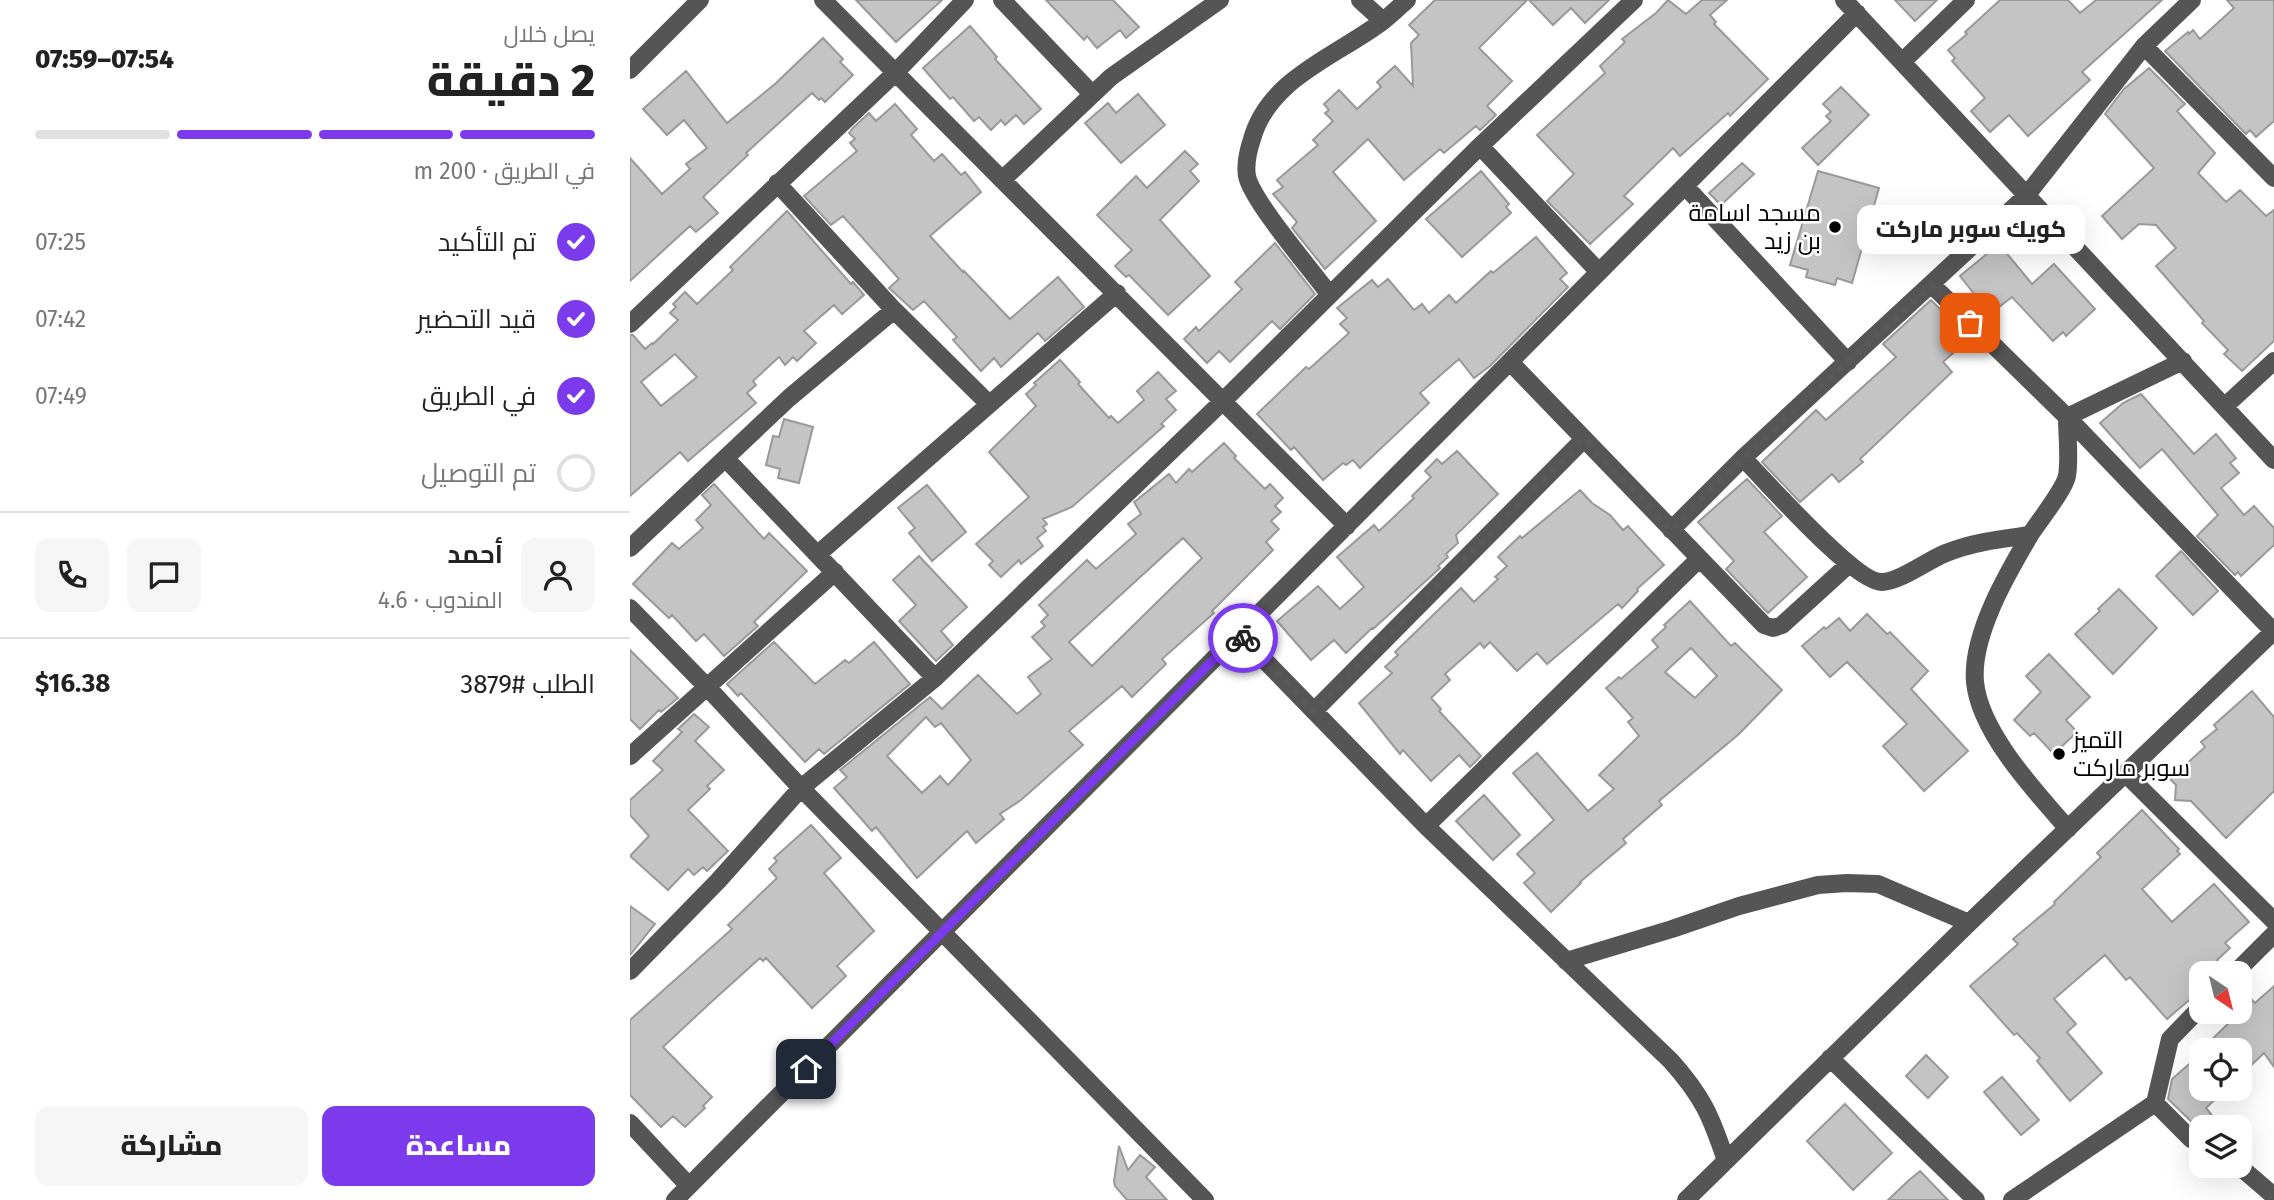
<!DOCTYPE html>
<html lang="ar">
<head>
<meta charset="utf-8">
<style>
  :root { --surface:#fff; --page:#f6f6f6; --text:#222; --muted:#767676; --line:#e0e0e0; --accent:#7c3aed }
  body { margin:0; font-family:"Fira Sans",Cairo,sans-serif; background:var(--page); color:var(--text); direction:rtl; height:100vh; display:flex; flex-direction:column; font-size:26px; white-space:nowrap }
  * { box-sizing:border-box; margin:0 }
  p { font-size:23px; color:var(--muted) }
  .icon { flex:none; width:38px; height:38px; fill:none; stroke:currentColor; stroke-width:2; stroke-linecap:round; stroke-linejoin:round }
  .map { position:relative; flex:1; overflow:hidden; direction:ltr }
  .panel { display:flex; flex-direction:column; background:var(--surface); width:630px }
  .panel>* { flex:none }
  .needle { width:46px; rotate:145deg }
  .tools { position:absolute; left:1559px; top:961px; display:grid; gap:14px }
  .tools a { display:grid; place-items:center; width:63px; height:63px; border-radius:14px; background:var(--surface); box-shadow:0 7px 28px #0002; font-size:35px }
  .pin { position:absolute; display:grid; place-items:center; width:60px; height:60px; color:#fff; margin:-30px; border-radius:14px; box-shadow:0 4px 10px #0006 }
  .courier { position:absolute; display:grid; place-items:center; width:70px; height:70px; margin:-35px; border:5px solid #7c3aed; border-radius:50%; background:#fff; color:#222; box-shadow:0 2px 9px #0007 }
  .bubble { position:absolute; height:49px; border-radius:14px; background:var(--surface); box-shadow:0 7px 28px #0002; font-size:23px; font-weight:800; line-height:49px; text-align:center; direction:rtl }
  .summary em { font-style:normal; font-weight:800 }
  .summary div { display:flex; flex-direction:column-reverse }
  .summary { display:flex; align-items:center; justify-content:space-between; height:119px; padding:0 35px }
  h1 { font-size:46px; font-weight:800; line-height:52px }
  .bar { display:grid; grid-template-columns:repeat(4,1fr); gap:10px 7px; align-content:center; height:84px; padding:0 35px }
  .bar i { height:9px; border-radius:5px; background:var(--line) }
  .bar .active { background:var(--accent) }
  .bar p { grid-column:span 4 }
  .line { display:flex; align-items:center; gap:18px; padding:0 35px; border-top:2px solid var(--line) }
  .line div { flex:1 }
  .round { display:grid; place-items:center; flex:none; width:74px; height:74px; border-radius:14px; background:var(--page) }
  ol { padding:0 35px; list-style:none }
  li { display:flex; align-items:center; gap:21px; height:77px }
  li p { margin-inline-start:auto }
  li .icon { padding:7px; border-radius:50%; background:var(--accent); color:#fff; stroke-width:4 }
  li:last-child { color:var(--muted) }
  li i { width:38px; height:38px; border:4px solid var(--line); border-radius:50% }
  .cta { display:flex; gap:14px; margin-top:auto; padding:14px 35px }
  .cta a { flex:1; height:80px; border-radius:14px; background:var(--accent); color:#fff; font-size:28px; font-weight:800; line-height:80px; text-align:center }
  .cta a+a { background:var(--page); color:var(--text) }
  main { display:flex; flex:1; min-height:0 }
  .map>svg:first-child { display:block }
</style>
</head>
<body>
<main>
<div class="map">
<svg width="1644" height="1200" viewBox="0 0 1644 1200">
  <rect width="100%" height="100%" fill="#fff"/>
  <!-- building -->
  <path fill="#c4c4c4" stroke="#999" stroke-width="2" fill-rule="evenodd" d="M226 0H312L266 42Z
    M416 0H483L509 27 496 38 490 30 467 48 457 36 454 40Z
    M805 0H897L849 48 882 81 857 106 866 115 850 130 846 126 814 153 810 149 774 180 738 139 703 172 746 221 695 269 662 228 667 222 643 194 653 187 647 180 688 145 683 140 703 121 695 113 699 110 694 104 709 90 727 109 751 87 747 82 765 66 783 86 781 43 789 35 779 25Z
    M899 0H979L955 23 941 8 923 25Z
    M1038 0 1056 14 1072 0H1097L1080 15 1086 22 1084 24 1138 79 1100 116 1098 113 1050 156 1043 148 994 196 1003 204 960 244 917 201 944 174 907 135 975 73 970 66 995 42 992 39 1026 13Z
    M1265 0H1307L1285 21Z
    M1370 0H1438L1450 13 1466 0H1532L1452 72 1460 80 1398 136 1379 115 1360 132 1341 111 1355 98 1322 61 1325 58 1318 50 1337 34 1335 32Z
    M1597 0H1644V121L1626 137 1620 130 1616 134 1535 51 1558 32 1559 34 1563 30 1570 39 1604 8Z
    M340 26 367 57 365 59 411 109 394 124 386 115 375 125 371 120 361 130 349 117 344 121 323 97 320 99 293 68Z
    M193 38 213 59 210 62 223 75 195 102 191 98 189 100 182 93 116 153 118 155 73 197 88 213 66 232 60 226 0 281V158L32 194 60 169 56 164 77 148 54 120 37 135 13 109 56 71 97 123 145 84Z
    M1519 68 1555 104 1547 111 1585 153 1568 173 1596 202 1610 190 1636 216 1644 210V341L1612 371 1594 354 1598 350 1572 323 1574 321 1526 266 1546 248 1526 225 1509 224 1492 239 1472 216 1524 168 1475 114 1494 89Z
    M1211 87 1239 115 1188 165 1172 148 1201 121 1196 116 1201 112 1193 104Z
    M508 94 535 125 491 163 455 123 478 103 486 113Z
    M265 104 287 129 281 135 304 161 312 154 331 175 335 172 351 192 300 236 333 272 334 271 380 319 428 277 454 307 415 341 408 333 371 367 364 358 351 371 323 340 327 337 294 301 283 310 259 288 269 279 213 216 201 225 174 196 227 151 220 143 225 139 219 133 223 128 239 113 246 121Z
    M555 151 568 164 560 171 569 181 530 220 580 276 538 315 499 275 496 277 485 266 502 250 467 215 506 176 517 188Z
    M1112 163 1124 174 1091 205 1079 193Z
    M851 171 879 204 876 207 881 213 832 257 796 219Z
    M1188 171 1249 188 1222 283 1207 278 1205 285 1176 277 1178 270 1160 265Z
    M157 211 221 284 223 282 234 295 212 314 204 305 174 331 186 343 167 361 163 357 155 365 149 357 123 381 126 385 117 393 126 403 58 461 50 452 0 496V335H3L15 349 22 343 23 344 48 320 40 313 46 307 43 304 55 292 67 304 103 270 100 267ZM45 354 67 377 31 406 11 382Z
    M906 237 937 273 930 279 938 287 860 366 844 378 829 359 790 393 799 403 730 468 723 460 716 465 713 463 693 480 664 447 661 450 627 414 676 367 679 369 719 333 710 324 717 318 707 308 742 280 748 287 758 279 784 310 792 304 799 313 819 295 826 303 861 271 863 273Z
    M645 243 685 294 650 329 642 321 600 362 589 351 577 363 554 339 566 327 569 331 612 289 605 282Z
    M1369 244 1402 284 1424 264 1465 309 1436 336 1433 332 1423 341 1382 297 1360 314 1330 276Z
    M1301 300 1339 339 1313 362 1322 372 1230 459 1233 462 1209 482 1202 474 1170 502 1132 462 1186 410 1196 420 1266 357 1253 344Z
    M430 360 450 382 448 384 479 418 481 416 488 423 514 400 507 391 528 372 546 391 536 399 546 410 531 424 534 426 442 507 413 519 417 524 413 527 416 531 407 538 413 546 391 564 389 560 371 577 359 565 363 561 346 544 399 497 359 452 406 406 396 394 406 385 404 383Z
    M1511 394 1564 454 1586 434 1606 458 1600 463 1609 473 1591 488 1614 515 1624 506 1644 528V545L1611 576 1608 572 1605 575 1567 536 1588 515 1532 449 1510 468 1470 423 1493 403Z
    M154 419 183 427 169 483 148 478 150 469 136 465 143 436 149 437Z
    M594 443 606 456 604 458 635 489 640 484 653 498 645 506 651 512 641 521 649 529 636 542 643 550 582 611 584 613 532 659 536 664 502 697 492 686 439 731 453 745 391 800 370 814 374 819 346 843 337 831 287 878 246 827 242 831 204 788 217 777 210 770 300 697 312 709 348 675 387 714 411 694 398 677 422 659 402 637 415 626 411 622 418 615 409 605 457 560 466 569 506 534 498 524 511 514 504 502 508 499 539 474 546 483 559 469 562 472ZM553 538 572 558 462 666 439 642ZM296 717 305 727 311 723 341 760 318 785 310 776 292 793 257 756Z
    M827 451 868 494 826 535 828 543 816 554 818 557 808 566 810 568 743 629 742 628 716 653 704 640 681 660 647 621 688 586 710 609 734 587 707 557 744 525 749 531 784 498 782 496 801 477 795 471 807 459 812 464Z
    M1117 479 1152 516 1134 532 1177 577 1138 613 1096 569 1104 561 1068 522Z
    M84 484 134 539 139 533 177 571 124 622 128 626 94 656 74 634 66 641 42 615 39 618 3 584 42 543 49 549 73 528 66 520 81 505 72 495Z
    M297 485 336 532 302 561 279 533 285 528 268 508Z
    M950 490 962 503 980 515 993 530 998 526 1034 565 1007 589 1008 591 992 608 988 604 917 664 907 653 887 671 860 642 854 648 850 643 815 674 820 680 801 698 811 709 809 711 851 756 840 767 829 755 801 781 773 750 770 754 729 703 762 673 755 667 768 655 765 652 831 588 844 602 868 579 865 577 877 566 868 557 890 536 892 538Z
    M1551 551 1588 591 1563 615 1526 576Z
    M289 556 337 607 311 631 323 645 306 661 269 621 286 605 263 580Z
    M1489 589 1527 628 1483 674 1445 634 1470 611 1468 609Z
    M1060 601 1101 646 1105 643 1152 690 1109 734 1029 801 1032 805 993 839 996 843 950 882 951 883 921 912 894 883 905 873 887 854 924 820 883 773 907 753 958 811 984 789 969 775 1009 736 998 722 1003 718 976 688 989 677 991 679 1028 647 1022 640 1036 627 1034 625ZM1061 648 1087 676 1065 698 1035 672Z
    M1237 614 1257 634 1260 632 1298 671 1281 689 1338 751 1294 791 1253 746 1277 724 1217 662 1200 677 1172 646 1194 627 1196 629 1209 618 1220 631Z
    M144 642 185 684 215 660 219 663 244 642 280 684 194 754 189 749 175 762 111 693 108 696 97 684Z
    M0 650 48 698 31 712 29 710 10 729 0 719Z
    M1419 654 1460 697 1436 720 1447 732 1424 754 1404 733 1400 736 1384 720 1411 692 1396 676Z
    M1622 691 1644 717V791L1596 838 1561 801 1545 800 1546 785 1540 779 1575 747 1571 742 1587 729 1584 725Z
    M64 714 79 727 65 741 94 770 77 786 80 789 58 810 98 851 77 871 73 867 64 875 58 869 38 890 0 856 19 836 0 815V800L33 770 23 761 52 732 48 729Z
    M854 795 890 835 863 860 826 821Z
    M1512 810 1549 849 1547 851 1550 854 1512 889 1542 922 1584 884 1619 922 1595 943 1600 948 1587 960 1595 969 1594 973H1572V989L1537 1019 1500 977 1496 980 1475 955 1424 999 1446 1024 1437 1032 1472 1073 1440 1101 1407 1061 1410 1058 1387 1033 1384 1035 1340 986 1388 944 1383 939 1425 904 1424 902 1471 857 1467 853Z
    M181 825 211 858 194 873 244 931 207 966 216 976 182 1008 136 958 133 961 130 958 78 1005 33 1047 82 1097 73 1106 75 1108 55 1127 43 1116 31 1127 0 1095V1020L102 929 98 925 147 878 139 869 147 861 144 858Z
    M0 906 25 924 0 955Z
    M1644 986V1067L1634 1053 1610 1076V1050H1571L1605 1017 1602 1015 1610 1012V1008L1620 998 1625 1003Z
    M1572 1053V1088H1597L1576 1108 1585 1119 1576 1127H1572L1571 1131 1538 1099 1542 1079Z
    M1296 1055 1318 1077 1298 1098 1276 1076Z
    M1372 1077 1409 1120 1391 1135 1354 1092Z
    M1215 1104 1262 1153 1223 1190 1177 1141Z
    M489 1146 498 1170 510 1155 525 1167 516 1177 537 1200H497L485 1186 484 1181Z
    M1290 1171 1318 1200H1258L1278 1181Z"/>
  <g fill="none" stroke-linecap="round" stroke-linejoin="round">
    <!-- minor -->
    <path stroke="#555" stroke-width="18" d="M193 0 717 526
      M372 0 462 94
      M730 0 753 21
      M1214 0 1644 460
      M1514 46 1644 178
      M1273 61 1336 0
      M0 70 70 0
      M850 146 969 272
      M372 180 481 77 590 0
      M147 183 264 310 359 404
      M1055 186 1218 362
      M1302 285 1437 417 1643 631
      M699 294C681 269 622 201 617 176 615 164 618 151 622 139 639 78 707 56 753 21 761 15 769 7 777 0
      M0 324 264 74 335 0
      M880 362 1134 625 1143 628 1152 625 1218 565
      M1594 407 1644 361
      M1113 458C1135 480 1226 584 1252 582 1271 581 1298 560 1316 553 1343 542 1372 539 1400 535
      M97 460 305 678
      M1041 530 1113 458 1396 196 1514 46 1562 0
      M0 548 159 398 264 310
      M188 554 487 293
      M0 608 78 688 171 788 575 1200
      M609 634 796 826 1041 1061C1073 1097 1081 1116 1096 1161
      M684 711 954 439
      M0 756 205 572
      M1495 773 1644 921
      M796 826 1069 559
      M1438 829C1406 792 1350 733 1345 682 1341 635 1377 574 1400 535 1409 521 1434 490 1437 476 1440 458 1437 436 1437 417L1553 361
      M936 961 1042 929 1109 906 1188 885 1217 883 1248 884 1339 923
      M0 971 88 881 171 788 305 678 592 402 850 146 1004 0
      M1605 973 1644 934
      M1200 1058 1346 1200
      M1525 1103 1561 1139 1572 1144
      M0 1123 59 1186
      M1609 1166 1644 1196
      M45 1200 1227 13
      M1056 1200 1339 923 1644 631
      M1382 1200 1525 1103 1540 1039 1572 1006"/>
  </g>
  <g fill="none" stroke-linecap="round" stroke-linejoin="round">
    <!-- done -->
    <path stroke="#595959" stroke-width="7" stroke-dasharray="0 12.6" d="M613 638 684 711 954 439 1041 530 1113 458 1302 285 1340 323"/>
    <!-- route -->
    <path stroke="#7c3aed" stroke-width="9" d="M176 1069 609 634 613 638"/>
  </g>
  <!-- markers -->
  <g fill="#000" stroke="#fff" stroke-width="2.5">
    <circle cx="1205" cy="227" r="7"/>
    <circle cx="1429" cy="754" r="7"/>
  </g>
  <g text-anchor="middle" dominant-baseline="central" stroke-width="5" stroke-linejoin="round" paint-order="stroke">
    <!-- poi labels -->
    <g font-size="24" fill="#000" stroke="#fff" text-anchor="end">
      <text x="1191" y="213">مسجد اسامة<tspan x="1191" dy="28">بن زيد</tspan></text>
      <text x="1443" y="740" text-anchor="start">التميز<tspan x="1443" dy="28">سوبر ماركت</tspan></text>
    </g>
  </g>
</svg>
<div class="tools">
<a><svg class="needle" viewBox="-14 -14 28 28"><path d="M0-13l5 13h-10z" fill="#e53935"/><path d="M0 13l5-13h-10z" fill="#767676"/></svg></a>
<a><svg class="icon" aria-label="locate" viewBox="0 0 24 24"><circle cx="12" cy="12" r="6"/><path d="M12 2v4M12 18v4M2 12h4M18 12h4"/></svg></a>
<a><svg class="icon" aria-label="layers" viewBox="0 0 24 24"><path d="M12 4l9 5-9 5-9-5zM3 14l9 5 9-5"/></svg></a>
</div>
<div class="pin" style="left:1340px;top:323px;background:#ea580c"><svg class="icon" aria-label="bag" viewBox="0 0 24 24"><path d="M5 8h14l-1 12H6zM9 8a3 3 0 0 1 6 0"/></svg></div>
<div class="pin" style="left:176px;top:1069px;background:#1f2937"><svg class="icon" aria-label="home" viewBox="0 0 24 24"><path d="M3 11l9-7 9 7M6 9v11h12V9"/></svg></div>
<div class="courier" style="left:613px;top:638px"><svg class="icon" aria-label="bike" viewBox="0 0 24 24"><circle cx="6" cy="16" r="4"/><circle cx="18" cy="16" r="4"/><path d="M6 16l4-8h5l3 8M10 8l3 8H6M13 5h3"/></svg></div>
<div class="bubble" style="left:1227px;top:205px;width:228px">كويك سوبر ماركت</div>
</div>
<section class="panel">
<div class="summary"><div><h1>2 دقيقة</h1><p>يصل خلال</p></div><em>07:54–07:59</em></div>
<div class="bar"><i class="active"></i><i class="active"></i><i class="active"></i><i></i><p>في الطريق · 200 m</p></div>
<ol>
<li><svg class="icon" aria-label="check" viewBox="0 0 24 24"><path d="M5 12l5 5 9-10"/></svg>تم التأكيد<p>07:25</p></li>
<li><svg class="icon" aria-label="check" viewBox="0 0 24 24"><path d="M5 12l5 5 9-10"/></svg>قيد التحضير<p>07:42</p></li>
<li><svg class="icon" aria-label="check" viewBox="0 0 24 24"><path d="M5 12l5 5 9-10"/></svg>في الطريق<p>07:49</p></li>
<li><i></i>تم التوصيل</li>
</ol>
<div class="line" style="height:126px"><a class="round"><svg class="icon" aria-label="person" viewBox="0 0 24 24"><circle cx="12" cy="8" r="4"/><path d="M4 21q1-7 8-7t8 7"/></svg></a><div><b>أحمد</b><p>المندوب · 4.6</p></div><a class="round"><svg class="icon" aria-label="chat" viewBox="0 0 24 24"><path d="M4 5h16v11H9l-5 4z"/></svg></a><a class="round"><svg class="icon" aria-label="phone" viewBox="0 0 24 24"><path d="M5 4h4l2 5-3 2q2 4 5 5l2-3 5 2v4C11 20 4 13 5 4z"/></svg></a></div>
<div class="line" style="height:91px"><div>الطلب #3879</div><b>$16.38</b></div>
<div class="cta"><a>مساعدة</a><a>مشاركة</a></div>
</section>
</main>
</body>
</html>
